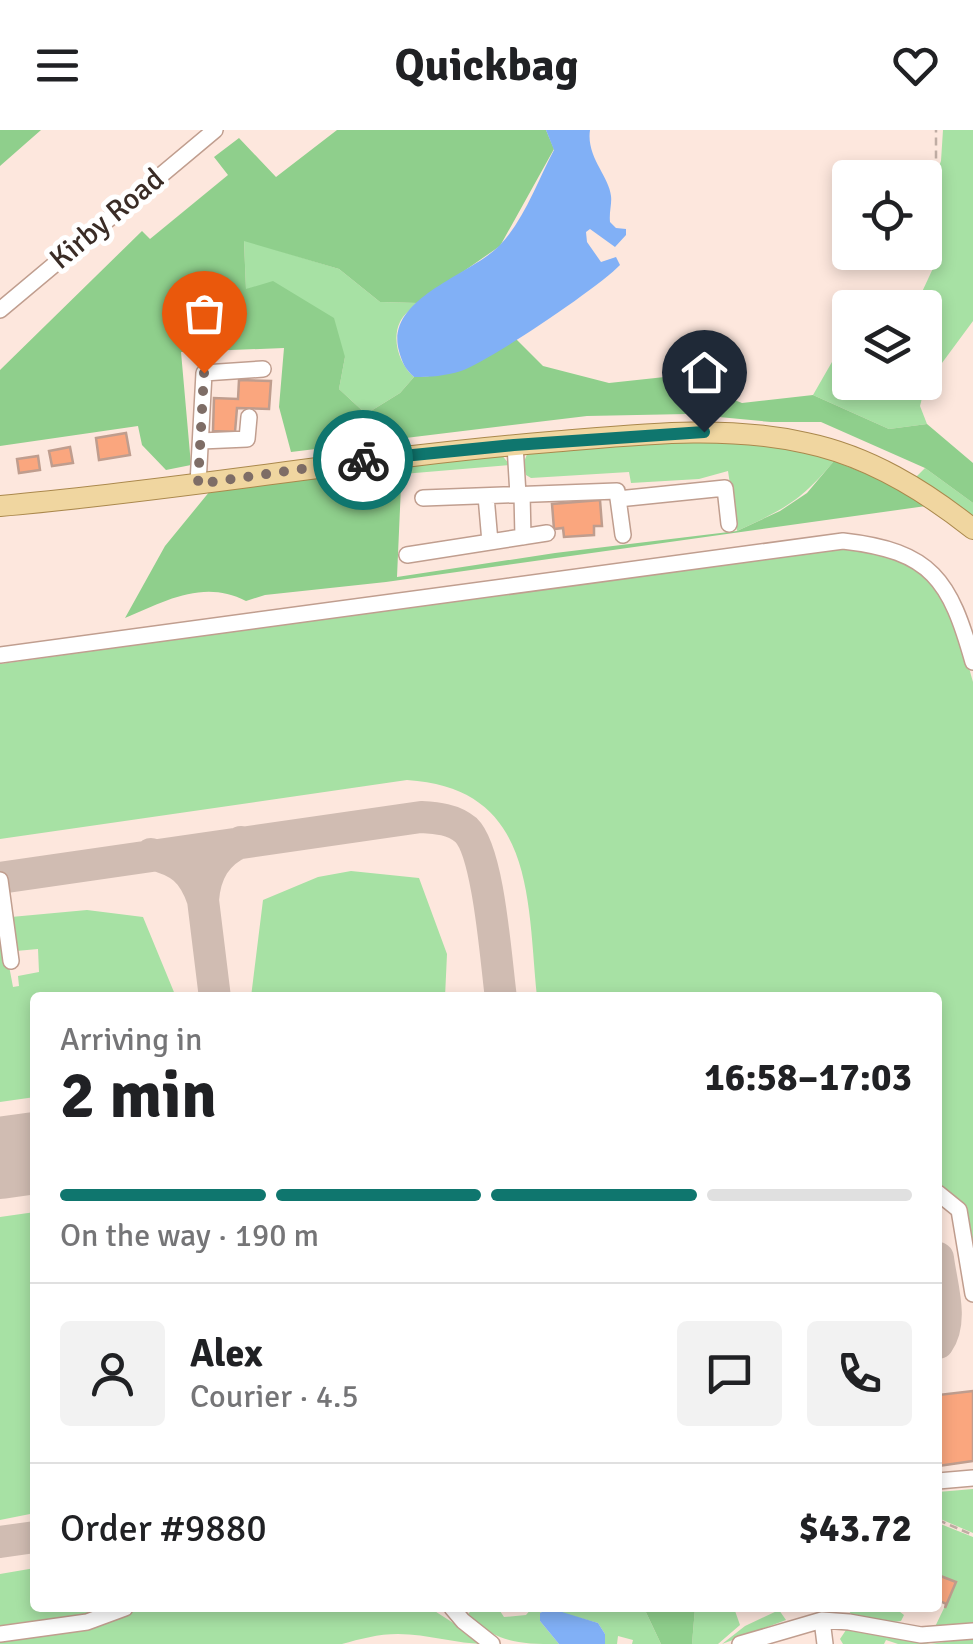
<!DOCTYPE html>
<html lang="en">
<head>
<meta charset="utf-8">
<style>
  :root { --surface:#fff; --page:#f2f2f2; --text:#202124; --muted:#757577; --line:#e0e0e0; --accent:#0f766e }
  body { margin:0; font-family:Signika,sans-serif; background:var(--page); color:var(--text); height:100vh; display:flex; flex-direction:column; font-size:38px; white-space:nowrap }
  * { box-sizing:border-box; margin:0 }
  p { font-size:32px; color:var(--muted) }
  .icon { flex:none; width:55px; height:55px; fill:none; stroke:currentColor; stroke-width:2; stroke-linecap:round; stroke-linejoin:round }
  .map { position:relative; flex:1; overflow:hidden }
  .details { position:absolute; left:30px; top:862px; width:912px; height:620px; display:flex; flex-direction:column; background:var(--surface); border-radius:10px; box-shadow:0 5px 15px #0003 }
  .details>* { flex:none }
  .buttons { position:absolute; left:832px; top:30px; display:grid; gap:20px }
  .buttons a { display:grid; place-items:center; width:110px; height:110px; border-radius:10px; background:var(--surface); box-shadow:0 5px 15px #0003; font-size:50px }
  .pin { position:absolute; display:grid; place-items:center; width:85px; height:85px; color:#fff; margin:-102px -42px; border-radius:50% 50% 50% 0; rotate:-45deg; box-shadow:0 0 10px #0007 }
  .pin .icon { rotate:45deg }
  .courier { position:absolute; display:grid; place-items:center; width:100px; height:100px; margin:-50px; border:8px solid #0f766e; border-radius:50%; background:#fff; color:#222; box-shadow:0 2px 12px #0007 }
  .head em { font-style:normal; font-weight:800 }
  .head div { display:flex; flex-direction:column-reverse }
  .head { display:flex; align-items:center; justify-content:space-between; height:170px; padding:0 30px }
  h1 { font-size:65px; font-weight:800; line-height:75px }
  .bar { display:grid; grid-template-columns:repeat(4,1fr); gap:15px 10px; align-content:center; height:120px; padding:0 30px }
  .bar i { height:12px; border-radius:8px; background:var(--line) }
  .bar .current { background:var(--accent) }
  .bar p { grid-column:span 4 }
  .line { display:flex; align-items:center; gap:25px; padding:0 30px; border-top:2px solid var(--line) }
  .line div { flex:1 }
  .round { display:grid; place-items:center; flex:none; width:105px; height:105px; border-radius:10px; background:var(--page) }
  header { display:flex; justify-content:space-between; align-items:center; height:130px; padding:0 30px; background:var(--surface); font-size:45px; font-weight:800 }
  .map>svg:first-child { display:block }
</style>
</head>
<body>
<header><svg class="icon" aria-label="menu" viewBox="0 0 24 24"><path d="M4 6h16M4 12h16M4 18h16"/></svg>Quickbag<svg class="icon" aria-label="heart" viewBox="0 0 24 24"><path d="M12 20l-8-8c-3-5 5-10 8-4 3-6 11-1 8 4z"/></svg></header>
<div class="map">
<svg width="973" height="1514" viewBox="0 0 973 1514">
  <rect width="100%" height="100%" fill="#fde7dd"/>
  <!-- green -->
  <path fill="#a7e1a4" d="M943 0H973V191L925 256 920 276 927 294 889 299 813 265 840 218 850 212V252H925V178L915 177 935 134 925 73 941 31Z
    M244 110 339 139 380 172 418 173C412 178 403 185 400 192 391 210 400 235 414 247L400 263 366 284 339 259 345 227 246 160Z
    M745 312 802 321 834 331C800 372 784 379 737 401L728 341 699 349 631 353 629 342 531 348 526 345 523 334 528 322 646 313Z
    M500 323 510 335 403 344 402 333Z
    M925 338 973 373V391L915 348Z
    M834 417C933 421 951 466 973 552V1130L966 1077 944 1059 938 1058V868L537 867C527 768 535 658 407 650L0 709V534Z
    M351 741 419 748 447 824 445 867H251L263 770 318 747Z
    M87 780 143 787 176 867 35 868V967L0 972V788L13 857 19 856 18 846 39 842 38 819 16 821 11 787Z
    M35 1082V1383L0 1390V1087Z
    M973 1359V1403L938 1388V1362Z
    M938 1393 973 1407V1493L933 1501 956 1453 938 1445Z
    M35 1438V1478H110L67 1488 0 1498V1444Z
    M136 1478H430L486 1514C456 1514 428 1504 398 1504 378 1504 360 1509 342 1514H0V1509L105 1491Z
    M473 1478H498L504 1487 526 1485 532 1478H538L541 1480 540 1491 559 1514C516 1514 502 1513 466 1487Z
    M544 1478H644L661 1514H632L633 1510 618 1506 617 1514H605V1504L598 1493Z
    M695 1478H721L723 1482 734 1478 740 1495 718 1514H692Z
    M847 1478H895L904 1485 901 1491 893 1492 851 1484Z
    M779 1480 786 1490 722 1514 745 1496Z
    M846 1500 930 1514 973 1508V1514H898L886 1510 884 1514H843L840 1509Z"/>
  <!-- forest -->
  <path fill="#8fcf8c" d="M0 0H41L0 36Z
    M337 0H546L554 19 500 116 418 173 380 172 339 139 244 111 246 159 273 151 334 188 345 227 339 259 366 284 400 263 414 247C455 247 481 230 516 209L543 236 609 253 674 246 742 273 813 265 889 299 927 294 973 333V373L925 338 821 292H771L687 284 587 286 291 322 279 277 284 218 181 222 191 335 166 340 142 315 138 296 0 316V240L142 101 150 109 228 45 214 27 239 8 276 47Z
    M834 331 884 351 926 376 386 452 265 465 246 471C204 449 165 471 125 488L165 416 210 361 402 333 397 447 555 423 737 401 780 381 807 363Z
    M644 1478H695L692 1514H661Z"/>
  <!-- water -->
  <path fill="#81b0f6" d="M546 0H590C586 27 609 46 611 66 612 74 609 82 610 92L616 98 626 99V105L615 117 590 99 586 102 587 112 601 132 616 127 620 135C599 157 490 231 461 241 445 246 431 247 414 247 405 239 402 232 399 221 384 168 472 145 500 115 524 90 538 50 554 20Z
    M549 1478 598 1493 605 1504V1514H559L540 1491V1483Z"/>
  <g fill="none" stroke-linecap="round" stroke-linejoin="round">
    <!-- taxiway -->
    <path stroke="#d0bcb2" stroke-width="32" d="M151 724C180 731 193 741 203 770 205 743 216 723 241 712
      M0 748 421 687C437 688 453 689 466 700 489 722 496 832 501 868
      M203 770 215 868
      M938 1128C941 1154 954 1191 938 1213
      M0 1412 35 1407"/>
    <!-- runway -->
    <path stroke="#d0bcb2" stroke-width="82" d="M0 1028 35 1023"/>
  </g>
  <!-- building -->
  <path fill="#faa67e" stroke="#bf9d8e" stroke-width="2.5" d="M239 250 271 251 269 279 237 278 235 302 213 301 214 268 238 269Z
    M126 303 130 325 99 330 96 308Z
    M70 317 73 333 52 336 49 321Z
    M38 326 40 340 19 343 17 329Z
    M600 370 602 396H594V405L564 407 563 398 554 399 552 374Z
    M938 1261 939 1265 973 1261V1331L938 1336Z
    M938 1445 956 1452 945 1478 946 1474 938 1470Z"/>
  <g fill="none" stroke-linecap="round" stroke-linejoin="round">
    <defs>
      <path id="minor" d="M0 180 215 0
        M201 311 247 309 249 287
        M515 315 518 365
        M198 354 204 243 263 239
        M522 364 523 407
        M486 366 490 412
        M423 368 617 361 623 405
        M618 369 725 358 729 394
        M407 425 547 403
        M0 525 843 411C932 421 950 450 973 532
        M0 750 11 831
        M938 1063 959 1080 973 1164
        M938 1351 973 1348
        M452 1478 463 1491 492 1514
        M822 1490 825 1514
        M0 1504 87 1492 125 1478
        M740 1514 822 1490 849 1492 921 1505 973 1501"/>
      <path id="major" d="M0 376C184 360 366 327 550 312 635 305 722 294 806 313 869 326 924 360 973 399"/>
    </defs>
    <!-- minor casing -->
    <use href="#minor" stroke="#c09e8f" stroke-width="18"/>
    <!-- major casing -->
    <use href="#major" stroke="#aa884c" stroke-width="22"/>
    <!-- path -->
    <path stroke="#c0ada4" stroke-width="2.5" stroke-dasharray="8 5" stroke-linecap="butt" d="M925 52 936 30V0
      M938 1390 973 1405"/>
    <!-- minor -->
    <use href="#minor" stroke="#fff" stroke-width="15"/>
    <!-- major -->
    <use href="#major" stroke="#f0d6a0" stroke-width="20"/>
  </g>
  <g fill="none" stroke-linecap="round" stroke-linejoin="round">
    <!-- done -->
    <path stroke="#7e6d66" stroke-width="10" stroke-dasharray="0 18" d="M204 243 198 354 363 330"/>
    <!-- route -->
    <path stroke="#0f766e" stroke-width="12" d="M363 330 514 315 704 302"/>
  </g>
  <g text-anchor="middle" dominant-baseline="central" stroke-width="10" stroke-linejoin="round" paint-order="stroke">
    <!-- street labels -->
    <g font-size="30" fill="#3a2c26" stroke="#fff">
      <text transform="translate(107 89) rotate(-40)">Kirby Road</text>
    </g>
  </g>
</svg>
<div class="buttons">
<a><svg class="icon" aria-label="locate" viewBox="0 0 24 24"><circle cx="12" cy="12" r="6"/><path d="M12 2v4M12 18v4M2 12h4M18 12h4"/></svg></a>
<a><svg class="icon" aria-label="layers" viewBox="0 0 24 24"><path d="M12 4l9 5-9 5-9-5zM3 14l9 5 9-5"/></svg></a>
</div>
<div class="pin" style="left:204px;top:243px;background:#ea580c"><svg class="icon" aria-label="bag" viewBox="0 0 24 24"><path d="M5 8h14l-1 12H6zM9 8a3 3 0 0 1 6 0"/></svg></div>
<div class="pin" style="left:704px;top:302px;background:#1f2937"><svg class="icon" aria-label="home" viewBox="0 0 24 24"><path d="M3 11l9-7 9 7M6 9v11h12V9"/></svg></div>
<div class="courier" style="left:363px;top:330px"><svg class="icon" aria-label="bike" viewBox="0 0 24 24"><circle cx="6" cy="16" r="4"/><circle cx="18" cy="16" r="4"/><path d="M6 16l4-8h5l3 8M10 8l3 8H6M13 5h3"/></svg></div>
<section class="details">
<div class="head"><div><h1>2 min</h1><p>Arriving in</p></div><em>16:58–17:03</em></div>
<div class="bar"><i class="current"></i><i class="current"></i><i class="current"></i><i></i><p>On the way · 190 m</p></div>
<div class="line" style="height:180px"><a class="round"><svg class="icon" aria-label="person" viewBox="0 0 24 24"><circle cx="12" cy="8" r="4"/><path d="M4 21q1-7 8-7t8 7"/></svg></a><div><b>Alex</b><p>Courier · 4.5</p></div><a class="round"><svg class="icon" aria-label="chat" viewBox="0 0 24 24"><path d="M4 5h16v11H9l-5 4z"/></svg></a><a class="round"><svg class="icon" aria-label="phone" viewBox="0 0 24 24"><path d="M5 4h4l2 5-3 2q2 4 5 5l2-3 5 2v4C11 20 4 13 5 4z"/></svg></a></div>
<div class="line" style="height:130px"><div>Order #9880</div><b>$43.72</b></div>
</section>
</div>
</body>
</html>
